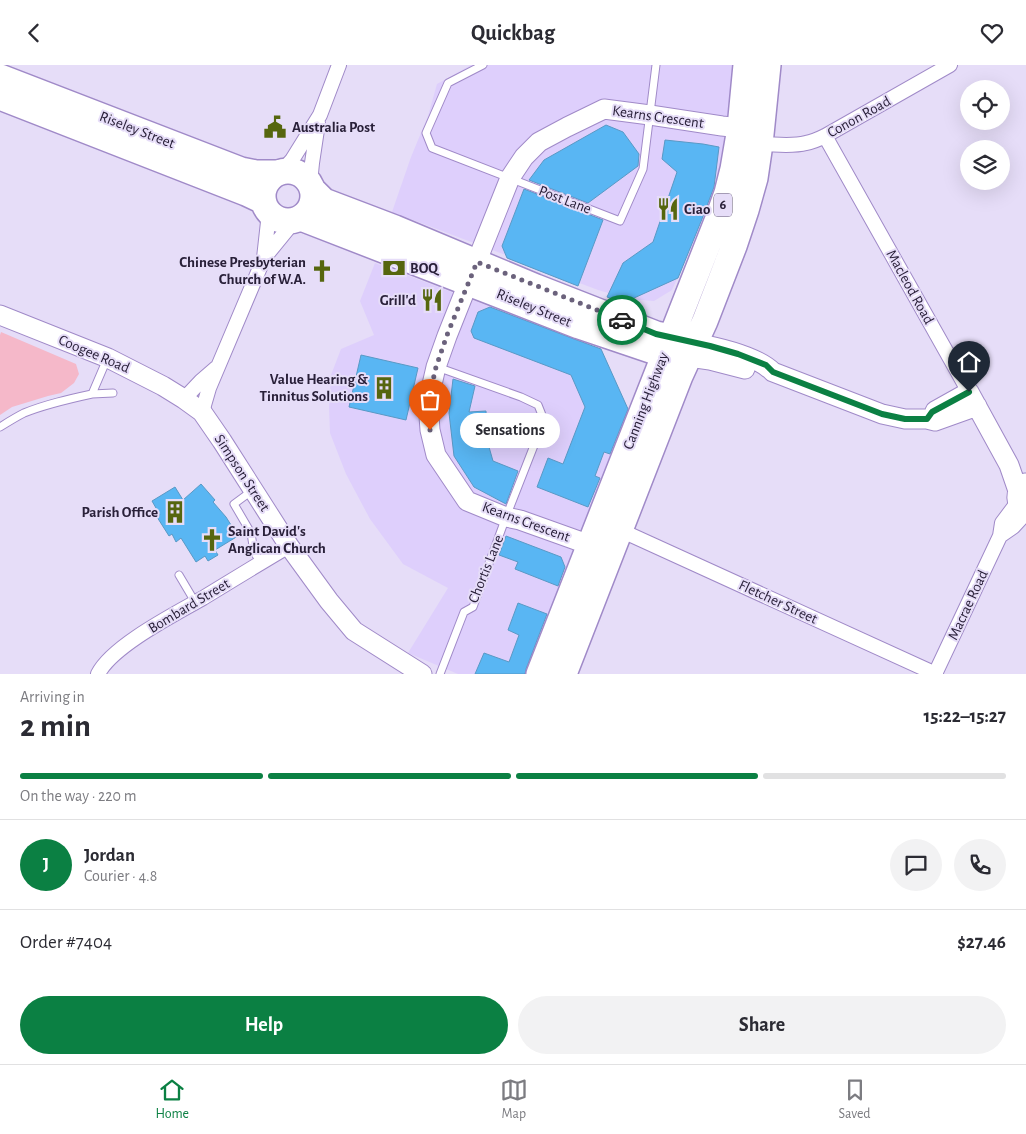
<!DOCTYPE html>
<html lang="en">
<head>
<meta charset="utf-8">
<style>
  :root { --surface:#fff; --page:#f2f2f3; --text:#2b2b33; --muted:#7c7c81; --line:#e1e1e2; --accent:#0b8043 }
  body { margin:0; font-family:"Alegreya Sans",sans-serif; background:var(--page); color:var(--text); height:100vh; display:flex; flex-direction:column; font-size:19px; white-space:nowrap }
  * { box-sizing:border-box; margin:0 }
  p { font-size:16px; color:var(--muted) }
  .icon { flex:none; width:28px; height:28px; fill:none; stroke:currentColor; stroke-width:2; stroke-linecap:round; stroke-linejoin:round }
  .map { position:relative; height:609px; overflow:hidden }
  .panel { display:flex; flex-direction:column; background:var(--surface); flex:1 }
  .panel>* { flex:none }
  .buttons { position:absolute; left:960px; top:15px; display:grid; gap:10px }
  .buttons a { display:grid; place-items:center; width:50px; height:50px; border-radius:50%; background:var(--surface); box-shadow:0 5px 20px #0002; font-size:25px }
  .pin { position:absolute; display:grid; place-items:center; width:42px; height:42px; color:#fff; margin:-51px -21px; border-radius:50% 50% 50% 0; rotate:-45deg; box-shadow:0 0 5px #0007 }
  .pin .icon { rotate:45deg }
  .courier { position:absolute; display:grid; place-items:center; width:50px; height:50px; margin:-25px; border:4px solid #0b8043; border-radius:50%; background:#fff; color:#222; box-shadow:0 1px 6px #0007 }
  .bubble { position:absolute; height:35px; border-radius:18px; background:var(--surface); box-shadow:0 5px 20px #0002; font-size:16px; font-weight:600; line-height:35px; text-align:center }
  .head em { font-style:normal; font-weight:600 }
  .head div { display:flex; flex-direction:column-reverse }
  .head { display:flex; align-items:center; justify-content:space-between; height:85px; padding:0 20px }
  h1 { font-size:32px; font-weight:600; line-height:38px }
  .bar { display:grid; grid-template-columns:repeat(4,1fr); gap:8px 5px; align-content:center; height:60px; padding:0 20px }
  .bar i { height:6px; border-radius:4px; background:var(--line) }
  .bar .active { background:var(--accent) }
  .bar p { grid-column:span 4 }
  .line { display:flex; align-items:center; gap:12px; padding:0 20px; border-top:1px solid var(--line) }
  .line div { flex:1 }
  .round { display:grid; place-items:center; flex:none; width:52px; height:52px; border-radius:26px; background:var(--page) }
  .button { display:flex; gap:10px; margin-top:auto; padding:10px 20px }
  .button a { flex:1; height:58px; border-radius:30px; background:var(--accent); color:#fff; font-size:20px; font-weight:600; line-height:58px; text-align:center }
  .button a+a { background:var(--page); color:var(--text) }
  header { display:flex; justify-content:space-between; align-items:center; height:65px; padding:0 20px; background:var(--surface); font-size:22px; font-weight:600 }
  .tab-bar { display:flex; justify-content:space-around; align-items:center; height:70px; border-top:1px solid var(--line); background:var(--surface); font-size:14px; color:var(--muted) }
  .tab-bar a { display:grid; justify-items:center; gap:2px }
  .tab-bar .active { color:var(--accent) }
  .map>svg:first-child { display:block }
</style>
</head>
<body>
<header><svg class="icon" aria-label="back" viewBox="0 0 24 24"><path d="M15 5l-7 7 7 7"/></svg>Quickbag<svg class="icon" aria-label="heart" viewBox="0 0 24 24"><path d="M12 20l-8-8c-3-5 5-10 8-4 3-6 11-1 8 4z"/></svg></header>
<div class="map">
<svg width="1026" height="609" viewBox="0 0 1026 609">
  <rect width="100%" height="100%" fill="#e6ddf8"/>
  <!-- built -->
  <path fill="#decffc" d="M471 0H733L728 49 720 99 710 134 692 181 672 225 654 236 629 234 598 225 392 147 411 92 428 51 437 19Z
    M375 198 601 284 629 346 532 609H458L408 588 448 523 403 499 370 454 346 409 330 368 329 342 331 310 341 284 374 270 360 236Z"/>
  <!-- green -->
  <path fill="#f5b8c9" d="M1 267 76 299 79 309 74 318 61 328 48 331 12 342 0 350V270Z"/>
  <!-- building -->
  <path fill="#59b6f3" stroke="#5999c5" d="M606 60 623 67 639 89 638 101 588 138 529 115 544 95Z
    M665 75 703 79 719 82 714 122 702 154 678 213 623 238 607 232 623 198 653 177 677 107 662 94Z
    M524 124 603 155 578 221 507 193 502 181Z
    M490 242 574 274 601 284 628 344 610 389 604 387 595 411 600 413 588 442 537 422 548 393 563 399 585 342 571 310 474 273 471 266 478 247Z
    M361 290 418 303 406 355 349 342Z
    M453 314 475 321 469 347 486 346 487 375 493 396 518 406 506 439 474 422 454 391 449 348Z
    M201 419 215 435 213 437 226 452 238 471 215 485 218 490 208 496 205 491 196 497 181 473 176 477 172 469 169 471 157 452 160 450 152 436 175 422 183 435Z
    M506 471 561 492 565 502 558 521 515 504 518 497 499 490Z
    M518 538 547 549 526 604 525 609H475L484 588 509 597 519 570 508 565Z"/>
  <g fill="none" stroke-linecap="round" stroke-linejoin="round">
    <defs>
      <path id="lane" d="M483 0 448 18 426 68 432 83 620 156 643 104 656 0
        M437 302 521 332 538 340 544 355 506 452 473 542 464 547 440 609
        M92 329 113 328
        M0 362C8 357 16 352 24 348 46 339 69 334 92 329L107 294
        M253 425 234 439 251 468 254 487 261 498
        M179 510 195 537"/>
      <path id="street" d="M825 71 969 327
        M760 79C775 79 791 82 806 78 813 77 819 74 825 71L950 0
        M282 106 292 95 320 50 339 0
        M310 118 312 98 318 58
        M264 193 269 148
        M184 334 201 316 216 303
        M202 347 209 323 264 193 295 155
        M620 465 936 609
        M1000 471 1013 462 1026 448
        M98 609C112 581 175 549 203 533 231 516 260 498 289 481
        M935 609 1000 471 1002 458 1017 438"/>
      <path id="secondary" d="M0 250 108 293 163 321 184 334 202 347 222 376 289 481 329 536 354 566 422 609
        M695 278C717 282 757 291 773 307L882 349 905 354H927L935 356 977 341
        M689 292 710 295 745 304
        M935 346 969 327 1009 400 1018 426
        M1025 418C1014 426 1014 440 1026 447
        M590 480 520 455 506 452 467 436 436 390 430 365 428 337 436 302 447 271 510 113 524 92 539 77 567 62 604 44 650 50 722 61 740 63"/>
      <path id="highway" d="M0 12 241 105 256 108H276
        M0 32 246 128 263 136
        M263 131a25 25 0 1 1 50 0a25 25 0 1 1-50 0Z
        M313 125 324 136 395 163 536 222 656 269 688 276
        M301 153 579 261 653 286 681 291
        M539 609 717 156 727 128 733 104 740 63 746 0
        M564 609 680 311 705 256 734 181 746 145 755 113 760 79 768 0"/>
    </defs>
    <!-- lane casing -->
    <use href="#lane" stroke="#a08ac8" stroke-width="9"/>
    <!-- street casing -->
    <use href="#street" stroke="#a08ac8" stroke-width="16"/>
    <!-- secondary casing -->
    <use href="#secondary" stroke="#a08ac8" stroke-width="21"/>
    <!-- highway casing -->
    <use href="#highway" stroke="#a08ac8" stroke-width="28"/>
    <!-- lane -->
    <use href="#lane" stroke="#fff" stroke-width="7"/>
    <!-- street -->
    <use href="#street" stroke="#fff" stroke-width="14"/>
    <!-- secondary -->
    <use href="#secondary" stroke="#fff" stroke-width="19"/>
    <!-- highway -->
    <use href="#highway" stroke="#fff" stroke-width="25"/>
  </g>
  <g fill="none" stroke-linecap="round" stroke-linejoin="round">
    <!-- done -->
    <path stroke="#6b627c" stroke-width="5" stroke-dasharray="0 9" d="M430 365 428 337 436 302 447 270 477 197 622 255"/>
    <!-- route -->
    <path stroke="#0b8043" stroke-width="6" d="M622 255 656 269 710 281 738 289 766 300 773 307 882 349 905 354H927L932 347 969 327"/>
  </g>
  <!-- icons -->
  <defs>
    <symbol id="civic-bare" viewBox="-9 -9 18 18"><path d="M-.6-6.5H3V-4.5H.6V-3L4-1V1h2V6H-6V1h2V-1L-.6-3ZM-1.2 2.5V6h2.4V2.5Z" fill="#56660e" stroke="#e6ddf8" stroke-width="2.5" paint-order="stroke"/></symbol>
    <symbol id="restaurant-bare" viewBox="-9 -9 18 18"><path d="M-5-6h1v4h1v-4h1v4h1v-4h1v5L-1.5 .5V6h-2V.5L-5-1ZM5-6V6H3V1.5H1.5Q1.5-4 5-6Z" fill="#56660e" stroke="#e6ddf8" stroke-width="2.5" paint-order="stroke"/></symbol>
    <symbol id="bank-bare" viewBox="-9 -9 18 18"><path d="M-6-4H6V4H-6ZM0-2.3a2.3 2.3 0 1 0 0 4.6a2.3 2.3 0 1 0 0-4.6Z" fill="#56660e" stroke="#e6ddf8" stroke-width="2.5" paint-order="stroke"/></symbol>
    <symbol id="church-bare" viewBox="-9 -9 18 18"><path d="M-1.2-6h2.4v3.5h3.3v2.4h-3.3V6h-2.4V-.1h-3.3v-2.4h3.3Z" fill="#56660e" stroke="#e6ddf8" stroke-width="2.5" paint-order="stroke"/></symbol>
    <symbol id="building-bare" viewBox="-9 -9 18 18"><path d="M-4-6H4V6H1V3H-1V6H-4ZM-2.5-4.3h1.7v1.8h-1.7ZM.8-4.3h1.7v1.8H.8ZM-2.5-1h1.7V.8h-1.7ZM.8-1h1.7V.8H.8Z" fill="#56660e" stroke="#e6ddf8" stroke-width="2.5" paint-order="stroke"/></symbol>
  </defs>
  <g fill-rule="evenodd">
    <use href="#civic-bare" x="259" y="46" width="32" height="32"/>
    <use href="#restaurant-bare" x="652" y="128" width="32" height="32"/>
    <use href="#bank-bare" x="378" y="187" width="32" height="32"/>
    <use href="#church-bare" x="306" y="190" width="32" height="32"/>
    <use href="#restaurant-bare" x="416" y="219" width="32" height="32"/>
    <use href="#building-bare" x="368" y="307" width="32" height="32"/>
    <use href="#building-bare" x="159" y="431" width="32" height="32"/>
    <use href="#church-bare" x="196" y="459" width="32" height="32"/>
  </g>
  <g text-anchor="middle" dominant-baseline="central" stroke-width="4" stroke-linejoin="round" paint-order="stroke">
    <!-- shield labels -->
    <rect fill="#e6ddf8" stroke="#625972" stroke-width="1" x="714" y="128.5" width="18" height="23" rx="4"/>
    <g font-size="14" font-weight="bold" fill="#292039">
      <text x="723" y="140">6</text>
    </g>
    <!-- street labels -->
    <g font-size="15" fill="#292039" stroke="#e6ddf8">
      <text transform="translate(658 52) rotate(8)">Kearns Crescent</text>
      <text transform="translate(859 52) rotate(-29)">Conon Road</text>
      <text transform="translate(137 65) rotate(21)">Riseley Street</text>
      <text transform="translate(565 135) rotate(21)">Post Lane</text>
      <text transform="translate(910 222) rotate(61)">Macleod Road</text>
      <text transform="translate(534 243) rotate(22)">Riseley Street</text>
      <text transform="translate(94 289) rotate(23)">Coogee Road</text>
      <text transform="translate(646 336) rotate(-69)">Canning Highway</text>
      <text transform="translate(242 408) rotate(57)">Simpson Street</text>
      <text transform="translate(526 457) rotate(20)">Kearns Crescent</text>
      <text transform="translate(486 504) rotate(-68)">Chortis Lane</text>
      <text transform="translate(778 537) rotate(25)">Fletcher Street</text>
      <text transform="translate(968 540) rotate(-65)">Macrae Road</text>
      <text transform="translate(189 541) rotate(-31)">Bombard Street</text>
    </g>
    <!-- poi labels -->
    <g font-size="15" font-weight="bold" fill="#292039" stroke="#e6ddf8" text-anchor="start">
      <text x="292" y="62">Australia Post</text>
      <text x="684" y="144">Ciao</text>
      <text x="306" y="197" text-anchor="end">Chinese Presbyterian<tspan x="306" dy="17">Church of W.A.</tspan></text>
      <text x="410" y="203">BOQ</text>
      <text x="416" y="235" text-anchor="end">Grill'd</text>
      <text x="368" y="314" text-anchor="end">Value Hearing &amp;<tspan x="368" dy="17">Tinnitus Solutions</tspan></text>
      <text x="158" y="447" text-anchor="end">Parish Office</text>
      <text x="228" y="466">Saint David's<tspan x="228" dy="17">Anglican Church</tspan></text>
    </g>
  </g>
</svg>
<div class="buttons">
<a><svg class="icon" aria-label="locate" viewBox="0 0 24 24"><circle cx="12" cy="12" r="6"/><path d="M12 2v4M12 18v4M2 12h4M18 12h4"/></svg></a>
<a><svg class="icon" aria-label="layers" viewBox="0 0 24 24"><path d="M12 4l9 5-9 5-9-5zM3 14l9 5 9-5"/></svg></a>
</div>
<div class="pin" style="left:430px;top:365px;background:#ea580c"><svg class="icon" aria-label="bag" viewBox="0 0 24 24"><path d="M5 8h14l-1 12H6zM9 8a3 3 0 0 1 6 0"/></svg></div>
<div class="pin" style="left:969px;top:327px;background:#1f2937"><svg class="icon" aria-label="home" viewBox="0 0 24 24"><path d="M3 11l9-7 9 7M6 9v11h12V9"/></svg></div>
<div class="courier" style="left:622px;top:255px"><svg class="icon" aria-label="car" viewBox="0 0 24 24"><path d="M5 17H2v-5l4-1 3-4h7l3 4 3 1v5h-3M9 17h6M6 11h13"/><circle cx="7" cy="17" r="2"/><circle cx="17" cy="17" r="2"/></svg></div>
<div class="bubble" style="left:460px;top:348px;width:100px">Sensations</div>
</div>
<section class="panel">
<div class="head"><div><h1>2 min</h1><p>Arriving in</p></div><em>15:22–15:27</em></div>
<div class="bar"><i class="active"></i><i class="active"></i><i class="active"></i><i></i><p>On the way · 220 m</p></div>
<div class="line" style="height:90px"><b class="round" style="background:var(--accent);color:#fff">J</b><div><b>Jordan</b><p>Courier · 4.8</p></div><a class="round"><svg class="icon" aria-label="chat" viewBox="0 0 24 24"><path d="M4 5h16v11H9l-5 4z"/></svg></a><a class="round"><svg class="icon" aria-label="phone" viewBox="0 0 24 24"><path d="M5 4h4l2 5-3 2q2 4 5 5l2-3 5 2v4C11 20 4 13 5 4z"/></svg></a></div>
<div class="line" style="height:65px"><div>Order #7404</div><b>$27.46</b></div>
<div class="button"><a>Help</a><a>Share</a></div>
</section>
<nav class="tab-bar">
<a class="active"><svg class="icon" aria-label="home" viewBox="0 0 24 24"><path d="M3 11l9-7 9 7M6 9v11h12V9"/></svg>Home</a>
<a><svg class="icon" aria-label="map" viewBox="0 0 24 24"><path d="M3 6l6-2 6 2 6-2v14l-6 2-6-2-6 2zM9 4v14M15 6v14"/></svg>Map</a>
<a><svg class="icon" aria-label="saved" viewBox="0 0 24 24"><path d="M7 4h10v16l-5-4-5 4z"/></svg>Saved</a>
</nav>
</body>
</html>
